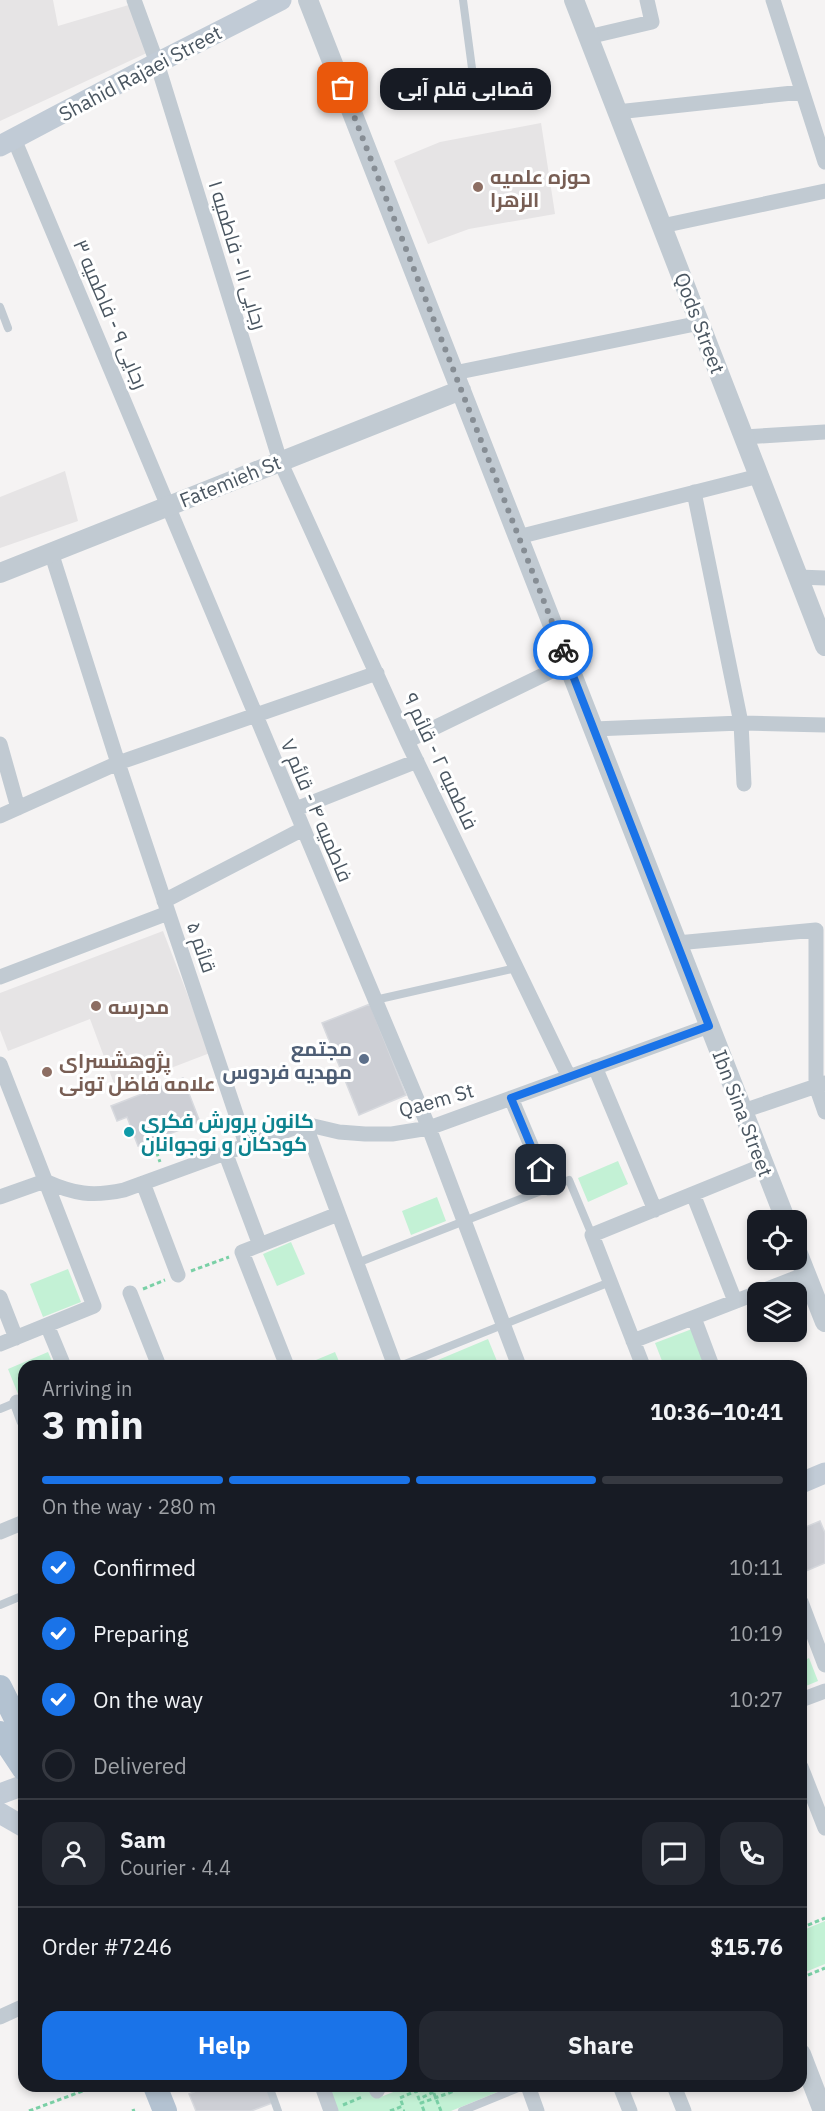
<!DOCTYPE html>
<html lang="en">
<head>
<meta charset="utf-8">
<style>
  :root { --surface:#171b24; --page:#242831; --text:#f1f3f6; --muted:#9ea1a6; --line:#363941; --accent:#1a73e8 }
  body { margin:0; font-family:"IBM Plex Sans",Cairo,sans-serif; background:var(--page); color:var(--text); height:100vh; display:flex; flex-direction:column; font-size:22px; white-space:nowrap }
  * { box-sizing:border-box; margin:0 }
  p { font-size:20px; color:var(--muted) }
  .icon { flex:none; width:33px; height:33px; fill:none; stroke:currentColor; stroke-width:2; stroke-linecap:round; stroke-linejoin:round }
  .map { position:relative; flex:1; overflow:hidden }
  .panel { position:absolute; left:18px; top:1360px; width:789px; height:732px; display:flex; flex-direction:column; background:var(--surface); border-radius:18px; box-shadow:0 3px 9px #0003 }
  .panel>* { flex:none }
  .fabs { position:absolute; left:747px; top:1210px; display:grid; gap:12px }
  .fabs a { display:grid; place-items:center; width:60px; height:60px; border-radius:12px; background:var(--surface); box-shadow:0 3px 9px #0003; font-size:30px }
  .pin { position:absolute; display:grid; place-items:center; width:51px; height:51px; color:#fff; margin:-26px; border-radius:12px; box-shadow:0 3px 9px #0006 }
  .courier { position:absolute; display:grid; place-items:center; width:60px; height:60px; margin:-30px; border:4px solid #1a73e8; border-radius:50%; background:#fff; color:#222; box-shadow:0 2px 8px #0007 }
  .bubble { position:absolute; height:42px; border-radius:18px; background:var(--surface); box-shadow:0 3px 9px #0003; font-size:20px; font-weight:700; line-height:42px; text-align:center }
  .head em { font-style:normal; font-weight:700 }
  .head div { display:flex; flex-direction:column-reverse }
  .head { display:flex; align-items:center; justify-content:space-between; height:102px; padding:0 24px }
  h1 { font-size:39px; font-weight:700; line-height:45px }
  .bar { display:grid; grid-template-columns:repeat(4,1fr); gap:9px 6px; align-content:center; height:72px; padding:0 24px }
  .bar i { height:8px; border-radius:4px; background:var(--line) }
  .bar .active { background:var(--accent) }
  .bar p { grid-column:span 4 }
  .line { display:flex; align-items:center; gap:15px; padding:0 24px; border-top:2px solid var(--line) }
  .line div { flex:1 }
  .round { display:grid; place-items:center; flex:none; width:63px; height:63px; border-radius:18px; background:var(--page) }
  ol { padding:0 24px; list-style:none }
  li { display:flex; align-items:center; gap:18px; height:66px }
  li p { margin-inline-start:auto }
  li .icon { padding:6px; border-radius:50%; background:var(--accent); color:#fff; stroke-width:4 }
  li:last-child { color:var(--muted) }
  li i { width:33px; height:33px; border:3px solid var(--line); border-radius:50% }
  .primary-button { display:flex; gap:12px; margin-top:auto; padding:12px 24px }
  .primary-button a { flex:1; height:69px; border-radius:18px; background:var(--accent); color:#fff; font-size:24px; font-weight:700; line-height:69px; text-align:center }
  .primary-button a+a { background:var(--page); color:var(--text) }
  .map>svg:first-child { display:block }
</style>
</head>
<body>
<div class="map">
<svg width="825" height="2111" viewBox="0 0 825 2111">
  <rect width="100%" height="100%" fill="#f5f3f3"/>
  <!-- education -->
  <path fill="#e6e4e5" d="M0 0H53L58 26 132 4 149 52 0 121Z
    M541 123 555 214 469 229 428 244 394 161 440 142Z
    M65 471 78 521 0 548V497Z
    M163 931 210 1053 116 1089 90 1019 8 1051 0 1030V993Z"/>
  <!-- green -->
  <path fill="#c3f1d5" d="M618 1161 628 1184 588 1202 578 1178Z
    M437 1197 446 1221 411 1235 402 1211Z
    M291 1242 305 1274 277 1286 263 1254Z
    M68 1269 81 1302 43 1317 30 1284Z
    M692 1329 706 1366H664L655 1343Z
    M488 1339 499 1366H427L426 1365Z
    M48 1352 54 1366H24V1391L18 1394 8 1369Z
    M335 1352 341 1366H305L304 1365Z
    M809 1658 818 1681 801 1688V1662Z
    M825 1921V1964L803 1973 801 1968V1931Z
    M325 2087H373L378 2098 406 2087H510L451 2111H336Z"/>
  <!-- building -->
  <path fill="#cdcfd5" stroke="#d7d9de" stroke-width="1.5" d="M370 1004 406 1095 359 1115 322 1023Z
    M183 1078 200 1122 138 1146 127 1117 117 1121 111 1106Z
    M820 1521 825 1533V1563L801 1573V1529Z
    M208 2086H266L272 2103 251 2111H196L189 2094Z"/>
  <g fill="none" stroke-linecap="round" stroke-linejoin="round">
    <!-- path -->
    <path stroke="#7ad0a6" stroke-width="3" stroke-dasharray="4.5 3" stroke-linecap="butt" d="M154 1145 160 1162
      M191 1271 229 1257
      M143 1289 165 1280
      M801 1928 825 1918
      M801 1978 825 1968
      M431 2086 441 2111
      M343 2105 362 2097
      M29 2111 96 2086
      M132 2111 135 2110
      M390 2111 403 2106 400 2098 416 2091 419 2099 446 2086
      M403 2111H405
      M424 2111 421 2103 460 2089 459 2086"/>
    <!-- service -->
    <path stroke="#c1cad2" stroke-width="8" d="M463 0 475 91
      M0 307 8 328
      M375 1000 516 968
      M357 1263 569 1180 592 1235
      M400 1366 610 1282
      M0 1409 17 1402
      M0 1605 24 1595
      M269 2086 278 2111
      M377 2091 390 2086
      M462 2111 523 2086"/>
    <!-- minor -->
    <path stroke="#c1cad2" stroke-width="15" d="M134 0 157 63 280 461 407 741 569 1077
      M773 0 825 162
      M588 37 652 22 647 0
      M617 112 802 92
      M14 139 429 1128 519 1366
      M662 226 825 191
      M454 373 700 323
      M744 437 825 432
      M694 492 741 723 744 784
      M518 537 759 476
      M51 552 118 763 246 1144
      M798 577 825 578
      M594 729 741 723 825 725
      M407 741 568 663
      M0 744 18 808
      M296 809 417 761
      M0 816 118 763 377 673
      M164 901 303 829
      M677 943 816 930V1086L825 1112
      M0 977 168 913
      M0 1064 94 1306 0 1344
      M595 1067 655 1210
      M511 1098 549 1188
      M743 1111 825 1083
      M305 1124 395 1366
      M225 1152 260 1245
      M143 1183 178 1275
      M693 1194 735 1301
      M0 1197 45 1181C74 1194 92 1197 124 1190L305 1124 339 1132 365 1134H392L429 1128 709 1026
      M130 1293 159 1366
      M0 1297 16 1338
      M694 1318 712 1366
      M47 1325 64 1366
      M633 1341 806 1274
      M287 1366 242 1252 338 1214
      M643 1366 592 1235 764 1165
      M17 1402 24 1421
      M0 1532 24 1522
      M801 1602 825 1665
      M801 1700 825 1691
      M801 1767 825 1828
      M0 2017 24 2006
      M322 2086 331 2111
      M375 2086 377 2091
      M528 2086 537 2111
      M620 2086 630 2111
      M674 2086 684 2111"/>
    <!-- tertiary -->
    <path stroke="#c1cad2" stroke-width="20" d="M308 0 786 1221
      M574 0 825 646
      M0 573 461 390
      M796 1249 825 1322
      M801 2054 823 2111"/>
    <!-- secondary -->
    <path stroke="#c1cbd6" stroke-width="21" d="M0 146 157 63 281 0
      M801 1483 825 1473
      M0 1794 24 1785
      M0 1813 24 1827"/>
    <!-- primary -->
    <path stroke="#b3c2d1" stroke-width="24" d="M0 1687 16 1719 24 1749
      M0 1733 24 1769
      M155 2086 165 2111"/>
  </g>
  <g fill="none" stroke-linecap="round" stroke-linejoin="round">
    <!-- done -->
    <path stroke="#868d94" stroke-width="6" stroke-dasharray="0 10.8" d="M343 88 563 650"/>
    <!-- route -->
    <path stroke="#1a73e8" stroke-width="8" d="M541 1170 511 1098 709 1026 563 650"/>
  </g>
  <!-- markers -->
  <g fill="#8d6e63" stroke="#fff" stroke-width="2">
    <circle cx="478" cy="187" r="6"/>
    <circle cx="96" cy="1006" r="6"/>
    <circle cx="47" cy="1072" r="6"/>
  </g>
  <circle fill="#5c6f8a" stroke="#fff" stroke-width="2" cx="364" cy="1059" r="6"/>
  <circle fill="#0f9aa8" stroke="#fff" stroke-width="2" cx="129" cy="1132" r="6"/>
  <g text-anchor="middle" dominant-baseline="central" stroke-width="6" stroke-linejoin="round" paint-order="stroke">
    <!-- street labels -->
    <g font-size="20" fill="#4a5661" stroke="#fff">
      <text transform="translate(140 73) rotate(-28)">Shahid Rajaei Street</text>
      <text transform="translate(238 255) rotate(73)">رجایی ۱۱ - فاطمیه ۱</text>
      <text transform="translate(111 314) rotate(67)">رجایی ۹ - فاطمیه ۳</text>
      <text transform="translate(700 323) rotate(69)">Qods Street</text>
      <text transform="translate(230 481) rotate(-22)">Fatemieh St</text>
      <text transform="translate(441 761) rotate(65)">فاطمیه ۲ - قائم ۹</text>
      <text transform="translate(317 810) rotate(67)">فاطمیه ۴ - قائم ۷</text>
      <text transform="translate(202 947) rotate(71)">قائم ۵</text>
      <text transform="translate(436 1100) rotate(-16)">Qaem St</text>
      <text transform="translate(743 1113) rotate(69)">Ibn Sina Street</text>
    </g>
    <!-- education labels -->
    <g font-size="20" font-weight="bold" fill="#785e54" stroke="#fff" text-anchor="start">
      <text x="490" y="176">حوزه علمیه<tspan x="490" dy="23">الزهرا</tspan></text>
      <text x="108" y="1006">مدرسه</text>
      <text x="59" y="1060">پژوهشسرای<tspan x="59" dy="23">علامه فاضل تونی</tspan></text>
    </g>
    <!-- service labels -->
    <g font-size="20" font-weight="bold" fill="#4e5e75" stroke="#fff" text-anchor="end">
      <text x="352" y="1048">مجتمع<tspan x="352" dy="23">مهدیه فردوس</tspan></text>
    </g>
    <!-- culture labels -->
    <g font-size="20" font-weight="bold" fill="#0d838f" stroke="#fff" text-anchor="start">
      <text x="141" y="1120">کانون پرورش فکری<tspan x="141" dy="23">کودکان و نوجوانان</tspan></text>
    </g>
  </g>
</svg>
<div class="fabs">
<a><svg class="icon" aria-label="locate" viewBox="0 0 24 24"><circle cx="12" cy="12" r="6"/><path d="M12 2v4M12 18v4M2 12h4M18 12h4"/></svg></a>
<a><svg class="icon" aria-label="layers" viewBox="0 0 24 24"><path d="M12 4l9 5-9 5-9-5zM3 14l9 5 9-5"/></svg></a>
</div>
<div class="pin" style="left:343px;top:88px;background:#ea580c"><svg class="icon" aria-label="bag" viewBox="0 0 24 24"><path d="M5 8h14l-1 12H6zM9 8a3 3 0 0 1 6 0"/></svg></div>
<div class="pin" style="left:541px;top:1170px;background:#1f2937"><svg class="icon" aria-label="home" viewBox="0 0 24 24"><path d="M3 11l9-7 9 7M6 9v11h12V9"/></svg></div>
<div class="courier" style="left:563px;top:650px"><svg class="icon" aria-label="bike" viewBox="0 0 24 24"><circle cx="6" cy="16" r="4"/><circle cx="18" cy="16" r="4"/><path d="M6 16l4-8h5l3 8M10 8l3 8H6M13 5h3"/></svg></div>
<div class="bubble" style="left:380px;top:68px;width:171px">قصابی قلم آبی</div>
<section class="panel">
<div class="head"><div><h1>3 min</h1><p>Arriving in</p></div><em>10:36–10:41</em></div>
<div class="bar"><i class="active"></i><i class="active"></i><i class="active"></i><i></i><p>On the way · 280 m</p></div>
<ol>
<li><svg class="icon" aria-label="check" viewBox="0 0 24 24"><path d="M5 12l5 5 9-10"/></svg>Confirmed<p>10:11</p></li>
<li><svg class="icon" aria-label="check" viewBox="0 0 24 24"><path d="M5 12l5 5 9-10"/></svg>Preparing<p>10:19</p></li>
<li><svg class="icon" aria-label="check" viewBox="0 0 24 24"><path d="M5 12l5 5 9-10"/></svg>On the way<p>10:27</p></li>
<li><i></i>Delivered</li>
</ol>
<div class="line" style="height:108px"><a class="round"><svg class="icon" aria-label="person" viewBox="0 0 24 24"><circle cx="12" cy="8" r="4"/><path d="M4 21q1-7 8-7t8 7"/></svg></a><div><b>Sam</b><p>Courier · 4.4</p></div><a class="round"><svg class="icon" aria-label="chat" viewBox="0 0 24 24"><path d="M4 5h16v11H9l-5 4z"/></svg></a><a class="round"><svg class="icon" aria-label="phone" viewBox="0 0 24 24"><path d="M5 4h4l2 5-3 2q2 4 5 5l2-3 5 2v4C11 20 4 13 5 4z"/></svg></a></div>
<div class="line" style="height:78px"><div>Order #7246</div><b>$15.76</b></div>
<div class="primary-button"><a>Help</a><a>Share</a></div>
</section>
</div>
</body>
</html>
